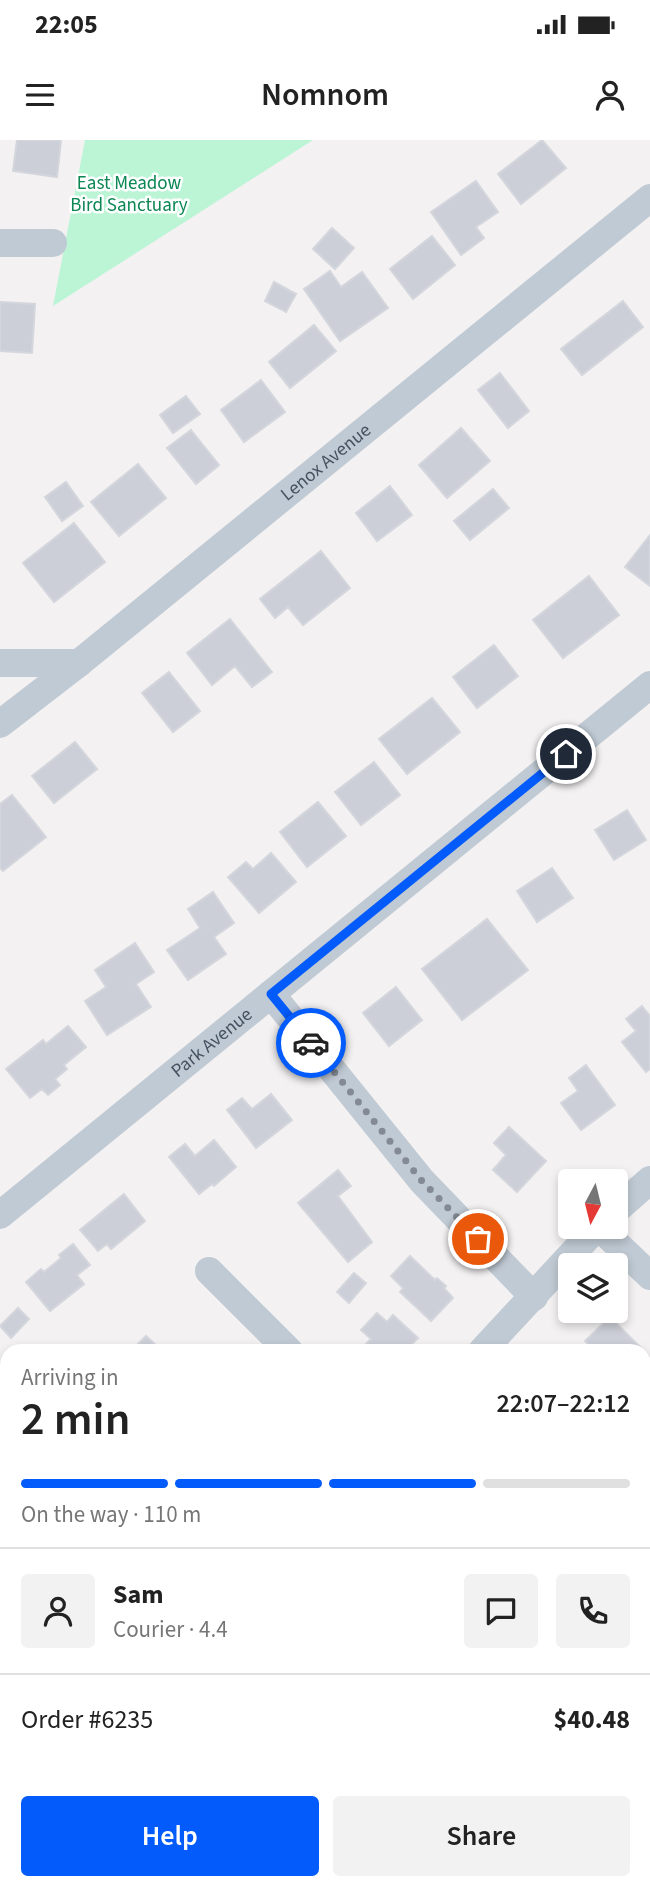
<!DOCTYPE html>
<html lang="en">
<head>
<meta charset="utf-8">
<style>
  :root { --surface:#fff; --page:#f2f2f2; --text:#222; --muted:#767676; --line:#e0e0e0; --accent:#035bfb }
  body { margin:0; font-family:"Source Sans 3",sans-serif; background:var(--page); color:var(--text); height:100vh; display:flex; flex-direction:column; font-size:26px; white-space:nowrap }
  * { box-sizing:border-box; margin:0 }
  p { font-size:23px; color:var(--muted) }
  .icon { flex:none; width:38px; height:38px; fill:none; stroke:currentColor; stroke-width:2; stroke-linecap:round; stroke-linejoin:round }
  .map { position:relative; flex:1; overflow:hidden }
  .side { position:absolute; left:0px; top:1204px; width:651px; height:546px; display:flex; flex-direction:column; background:var(--surface); border-radius:21px 21px 0 0; box-shadow:0 4px 10px #0003 }
  .side>* { flex:none }
  .needle { width:46px; rotate:187deg }
  .tools { position:absolute; left:558px; top:1029px; display:grid; gap:14px }
  .tools a { display:grid; place-items:center; width:70px; height:70px; border-radius:7px; background:var(--surface); box-shadow:0 4px 10px #0003; font-size:35px }
  .pin { position:absolute; display:grid; place-items:center; width:60px; height:60px; color:#fff; margin:-30px; border:4px solid #fff; border-radius:50%; box-shadow:0 2px 7px #0007 }
  .courier { position:absolute; display:grid; place-items:center; width:70px; height:70px; margin:-35px; border:5px solid #035bfb; border-radius:50%; background:#fff; color:#222; box-shadow:0 2px 9px #0007 }
  .headline em { font-style:normal; font-weight:600 }
  .headline div { display:flex; flex-direction:column-reverse }
  .headline { display:flex; align-items:center; justify-content:space-between; height:119px; padding:0 21px }
  h1 { font-size:46px; font-weight:600; line-height:52px }
  .bar { display:grid; grid-template-columns:repeat(4,1fr); gap:10px 7px; align-content:center; height:84px; padding:0 21px }
  .bar i { height:9px; border-radius:5px; background:var(--line) }
  .bar .active { background:var(--accent) }
  .bar p { grid-column:span 4 }
  .line { display:flex; align-items:center; gap:18px; padding:0 21px; border-top:2px solid var(--line) }
  .line div { flex:1 }
  .round { display:grid; place-items:center; flex:none; width:74px; height:74px; border-radius:7px; background:var(--page) }
  .button { display:flex; gap:14px; margin-top:auto; padding:14px 21px }
  .button a { flex:1; height:80px; border-radius:7px; background:var(--accent); color:#fff; font-size:28px; font-weight:600; line-height:80px; text-align:center }
  .button a+a { background:var(--page); color:var(--text) }
  .status { display:flex; justify-content:space-between; align-items:center; height:49px; padding:0 35px; background:var(--surface); direction:ltr }
  .status svg { height:19px; fill:currentColor }
  header { display:flex; justify-content:space-between; align-items:center; height:91px; padding:0 21px; background:var(--surface); font-size:32px; font-weight:600 }
  .map>svg:first-child { display:block }
</style>
</head>
<body>
<div class="status"><b>22:05</b><svg viewBox="0 0 49 12"><path d="M0 12V9h3v3zM5 12V6h3v6zM10 12V3h3v9zM15 12V0h3v12zM26 1h20v11H26zM47 4h2v5h-2z"/></svg></div>
<header><svg class="icon" aria-label="menu" viewBox="0 0 24 24"><path d="M4 6h16M4 12h16M4 18h16"/></svg>Nomnom<svg class="icon" aria-label="person" viewBox="0 0 24 24"><circle cx="12" cy="8" r="4"/><path d="M4 21q1-7 8-7t8 7"/></svg></header>
<div class="map">
<svg width="650" height="1750" viewBox="0 0 650 1750">
  <rect width="100%" height="100%" fill="#f3f1f1"/>
  <!-- green -->
  <path fill="#bbf5d6" d="M85 0H313L53 166Z"/>
  <!-- building -->
  <path fill="#cccfd7" stroke="#d4d6dd" stroke-width="2" d="M17 0H61L57 37 13 31Z
    M542 0 566 28 521 64 498 34Z
    M476 41 498 72 476 87 484 98 461 115 431 72Z
    M332 88 354 108 335 129 313 109Z
    M432 96 455 125 413 159 390 129Z
    M330 131 341 147 362 132 388 168 340 201 304 149Z
    M274 142 296 154 286 172 265 161Z
    M623 161 643 187 582 235 561 209Z
    M0 162 35 164 32 213 0 211Z
    M314 185 336 211 290 248 269 222Z
    M500 233 529 271 508 288 478 250Z
    M261 240 285 272 244 302 221 270Z
    M186 256 200 274 173 293 160 275Z
    M461 288 490 321 447 358 419 325Z
    M191 290 219 325 196 344 167 308Z
    M138 324 166 358 119 396 91 362Z
    M66 342 83 366 62 381 45 357Z
    M390 346 412 375 377 401 356 373Z
    M493 349 509 368 470 400 454 381Z
    M74 383 105 422 54 462 23 423Z
    M650 395V446L625 427Z
    M321 411 350 448 303 485 288 467 275 478 260 459Z
    M589 436 619 475 563 518 533 480Z
    M230 479 272 532 252 547 235 526 212 545 187 513Z
    M494 505 518 536 477 568 453 537Z
    M169 532 200 571 173 592 142 553Z
    M432 558 460 592 407 634 379 599Z
    M75 602 97 629 54 663 32 636Z
    M374 622 400 655 361 685 335 652Z
    M12 655 46 697 3 731 0 728V664Z
    M318 662 346 696 307 727 280 692Z
    M627 670 646 700 614 720 595 690Z
    M271 713 296 742 259 773 228 737 246 722 253 729Z
    M552 728 573 758 537 782 517 751Z
    M213 752 234 783 214 797 226 814 188 840 167 810 200 788 188 769Z
    M487 779 528 830 462 880 422 829Z
    M135 803 154 832 136 844 151 867 107 895 85 861 106 847 95 830Z
    M396 847 422 880 389 906 363 873Z
    M642 866 650 876V929L646 932 622 902 636 891 626 879Z
    M68 886 86 907 64 925 67 929 55 939 60 945 48 955 42 949 30 958 6 929 43 900 46 904Z
    M586 925 615 965 581 990 561 963 578 951 569 938Z
    M271 954 292 980 256 1008 227 970 242 958 252 969Z
    M509 987 546 1021 517 1052 493 1030 506 1015 494 1003Z
    M214 1000 236 1027 214 1046 212 1044 199 1054 169 1017 185 1004 195 1016Z
    M338 1030 351 1046 338 1056 372 1102 348 1122 298 1063Z
    M124 1054 145 1081 111 1109 107 1104 98 1111 80 1090Z
    M73 1104 90 1125 77 1135 84 1144 50 1171 26 1142 41 1129 44 1132 61 1118 59 1115Z
    M410 1116 435 1140 437 1138 446 1146 444 1148 453 1158 431 1181 400 1152 403 1148 391 1136Z
    M354 1133 366 1143 349 1163 337 1152Z
    M18 1168 29 1179 11 1198 0 1186Z
    M377 1173 387 1182 393 1175 418 1198 409 1207 413 1211H374L366 1204 371 1199 361 1190Z
    M610 1177 641 1208 638 1211H595L585 1201Z
    M146 1196 162 1211H131Z
    M7 1217V1277L0 1270V1224Z
    M650 1424V1472L648 1475 644 1471V1430Z
    M0 1437 7 1444V1472L0 1479Z
    M0 1588 4 1592 7 1589V1622L0 1629Z
    M55 1743H97L104 1750H49Z
    M190 1743H214L216 1744 210 1750H185Z
    M234 1743H277L275 1745 280 1750H241Z
    M483 1743H548L549 1744 544 1750H490Z"/>
  <g fill="none" stroke-linecap="round" stroke-linejoin="round">
    <!-- minor -->
    <g stroke="#c0cad4" stroke-width="28">
      <path d="M0 103H53"/>
      <path d="M0 523H79"/>
      <path id="s1" d="M0 584 79 523 650 58"/>
      <path d="M271 854 422 1041 534 1157"/>
      <path d="M616 1070 650 1040"/>
      <path id="s2" d="M0 1075 650 545"/>
      <path d="M599 1087 650 1136"/>
      <path d="M209 1131 289 1211"/>
      <path d="M482 1211 597 1087"/>
      <path d="M0 1360 7 1367"/>
      <path d="M644 1558 650 1564"/>
      <path d="M0 1710 7 1703"/>
      <path d="M394 1743 401 1750"/>
    </g>
  </g>
  <g fill="none" stroke-linecap="round" stroke-linejoin="round">
    <!-- done -->
    <path stroke="#838a93" stroke-width="7" stroke-dasharray="0 12.6" d="M311 903 422 1041 478 1099"/>
    <!-- route -->
    <path stroke="#035bfb" stroke-width="9" d="M311 903 271 854 566 614"/>
  </g>
  <g text-anchor="middle" dominant-baseline="central" stroke-width="5" stroke-linejoin="round" paint-order="stroke">
    <!-- park labels -->
    <g font-size="19" fill="#0c8754" stroke="#fff">
      <text x="129" y="43">East Meadow<tspan x="129" dy="22">Bird Sanctuary</tspan></text>
    </g>
    <!-- street labels -->
    <g font-size="19" fill="#465261" stroke="#fff">
      <text stroke="none"><textPath href="#s1" startOffset="418">Lenox Avenue</textPath></text>
      <text stroke="none"><textPath href="#s2" startOffset="273">Park Avenue</textPath></text>
    </g>
  </g>
</svg>
<div class="tools">
<a><svg class="needle" viewBox="-14 -14 28 28"><path d="M0-13l5 13h-10z" fill="#e53935"/><path d="M0 13l5-13h-10z" fill="#767676"/></svg></a>
<a><svg class="icon" aria-label="layers" viewBox="0 0 24 24"><path d="M12 4l9 5-9 5-9-5zM3 14l9 5 9-5"/></svg></a>
</div>
<div class="pin" style="left:478px;top:1099px;background:#ea580c"><svg class="icon" aria-label="bag" viewBox="0 0 24 24"><path d="M5 8h14l-1 12H6zM9 8a3 3 0 0 1 6 0"/></svg></div>
<div class="pin" style="left:566px;top:614px;background:#1f2937"><svg class="icon" aria-label="home" viewBox="0 0 24 24"><path d="M3 11l9-7 9 7M6 9v11h12V9"/></svg></div>
<div class="courier" style="left:311px;top:903px"><svg class="icon" aria-label="car" viewBox="0 0 24 24"><path d="M5 17H2v-5l4-1 3-4h7l3 4 3 1v5h-3M9 17h6M6 11h13"/><circle cx="7" cy="17" r="2"/><circle cx="17" cy="17" r="2"/></svg></div>
<section class="side">
<div class="headline"><div><h1>2 min</h1><p>Arriving in</p></div><em>22:07–22:12</em></div>
<div class="bar"><i class="active"></i><i class="active"></i><i class="active"></i><i></i><p>On the way · 110 m</p></div>
<div class="line" style="height:126px"><a class="round"><svg class="icon" aria-label="person" viewBox="0 0 24 24"><circle cx="12" cy="8" r="4"/><path d="M4 21q1-7 8-7t8 7"/></svg></a><div><b>Sam</b><p>Courier · 4.4</p></div><a class="round"><svg class="icon" aria-label="chat" viewBox="0 0 24 24"><path d="M4 5h16v11H9l-5 4z"/></svg></a><a class="round"><svg class="icon" aria-label="phone" viewBox="0 0 24 24"><path d="M5 4h4l2 5-3 2q2 4 5 5l2-3 5 2v4C11 20 4 13 5 4z"/></svg></a></div>
<div class="line" style="height:91px"><div>Order #6235</div><b>$40.48</b></div>
<div class="button"><a>Help</a><a>Share</a></div>
</section>
</div>
</body>
</html>
